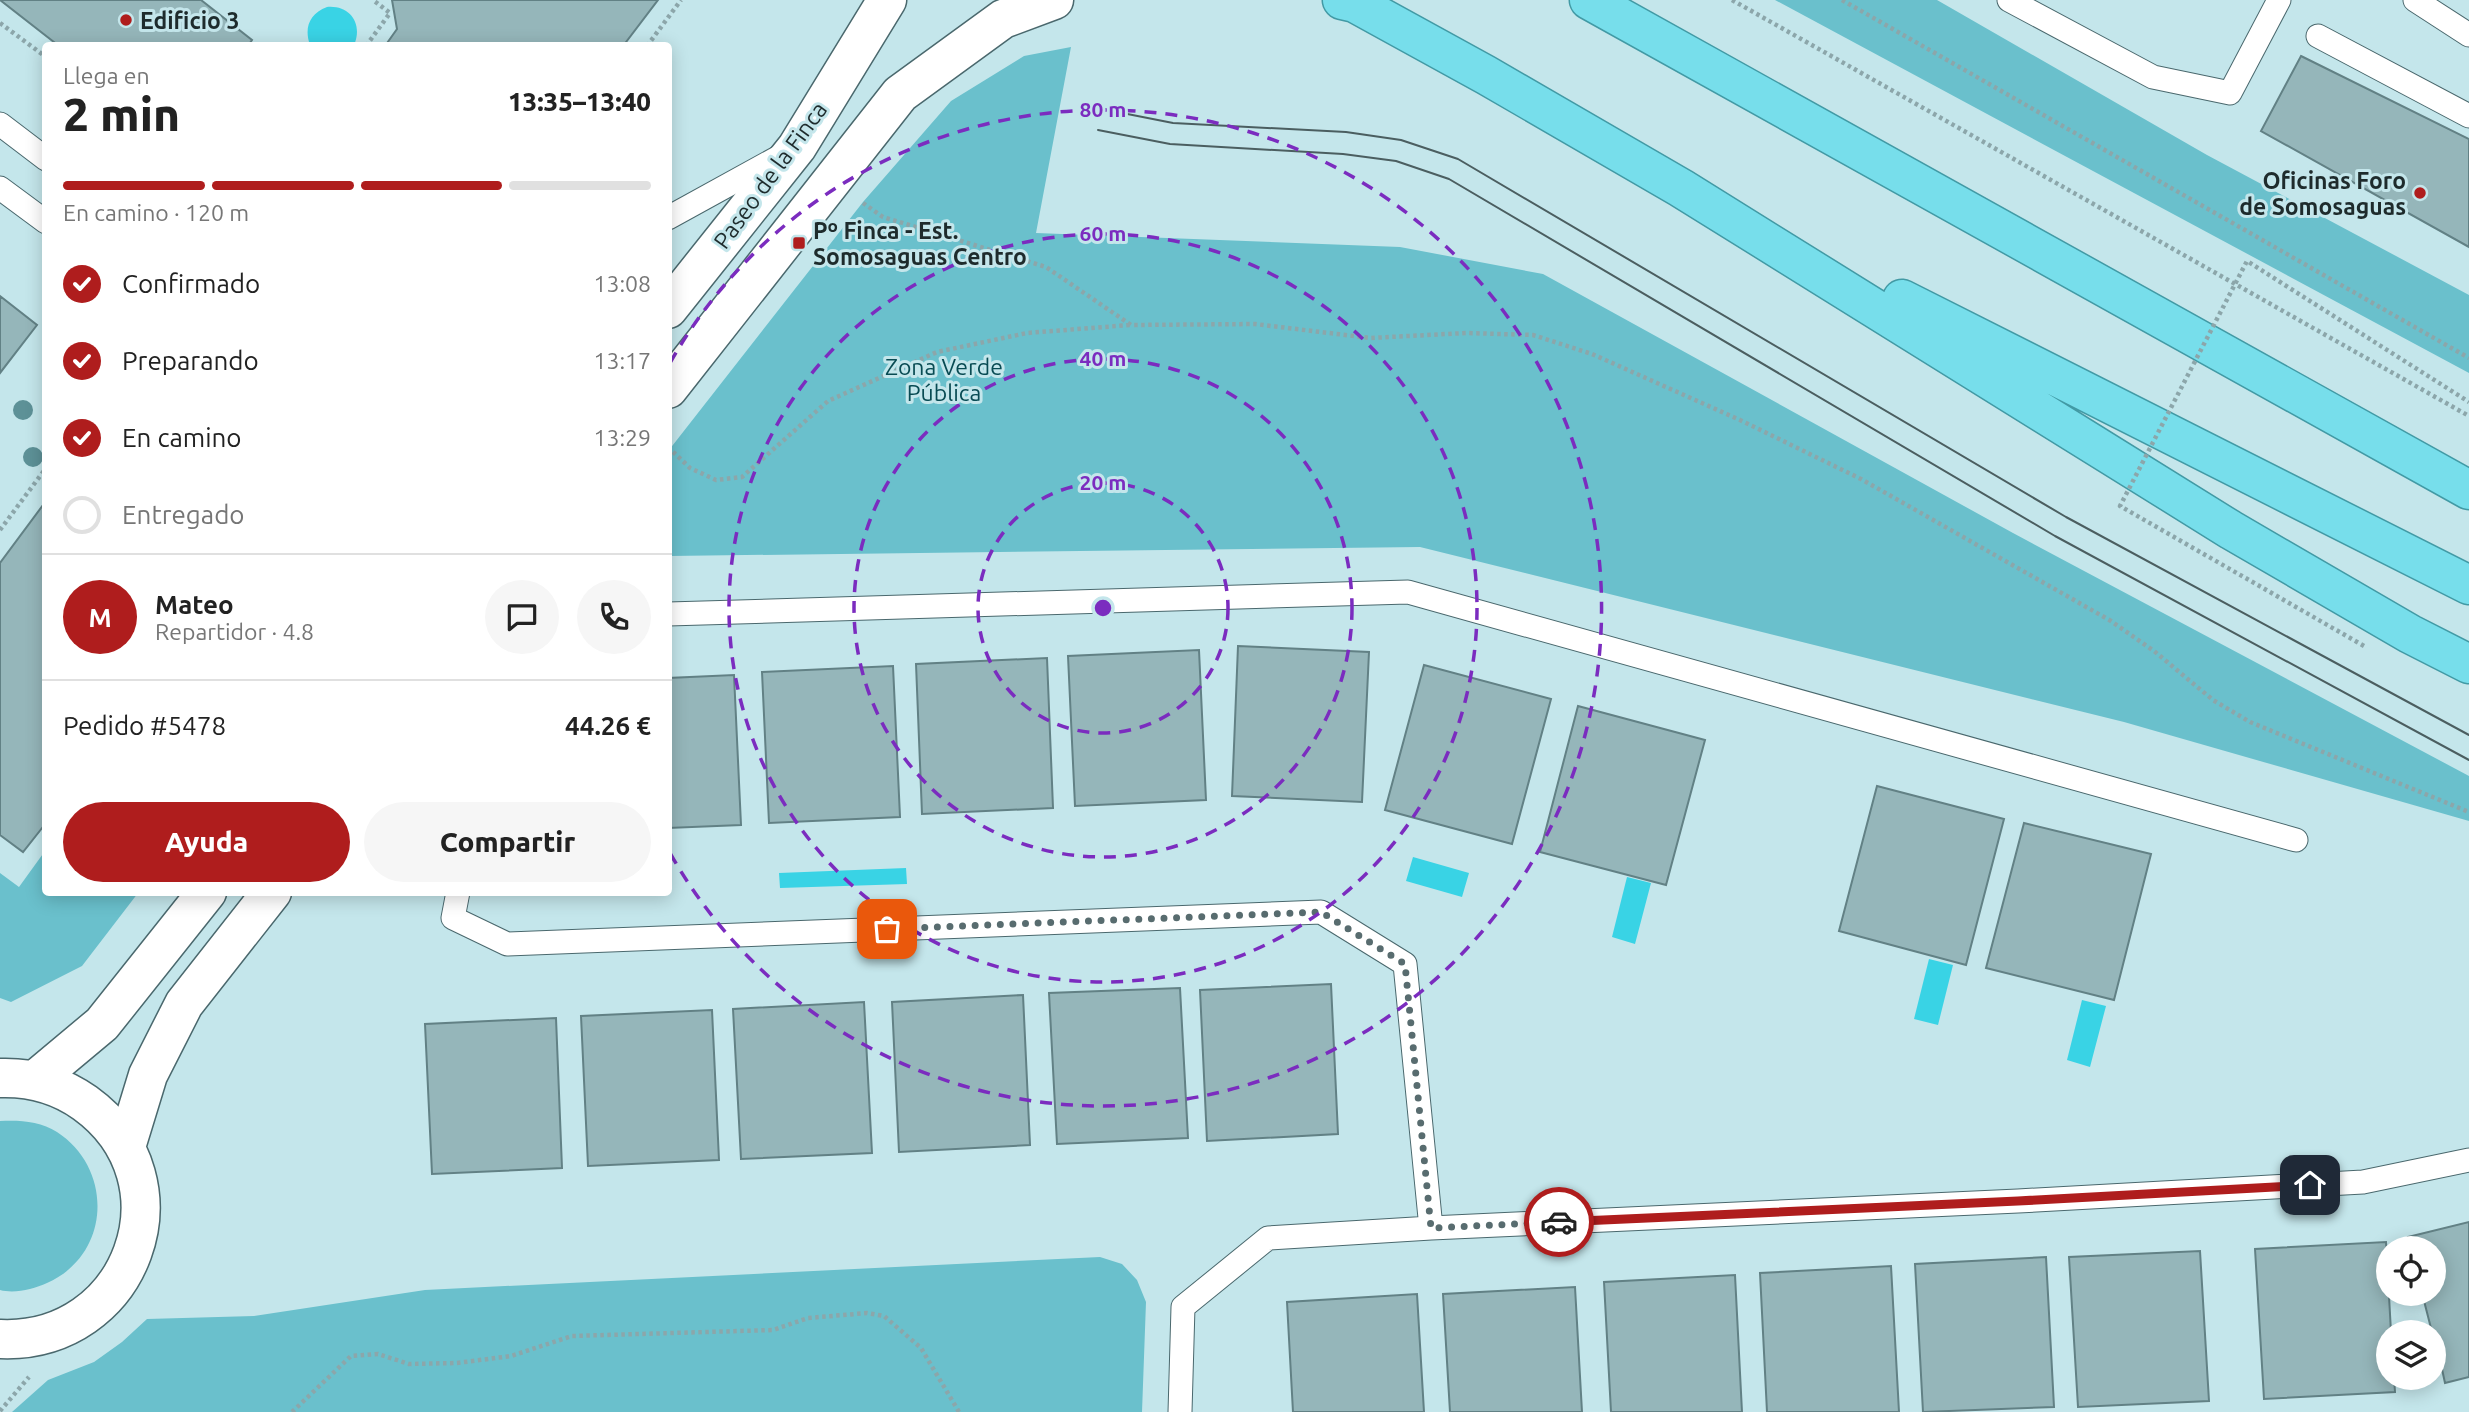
<!DOCTYPE html>
<html lang="es">
<head>
<meta charset="utf-8">
<style>
  :root { --surface:#fff; --page:#f6f6f6; --text:#222; --muted:#767676; --line:#e0e0e0; --accent:#af1d1d }
  body { margin:0; font-family:Ubuntu,sans-serif; background:var(--page); color:var(--text); height:100vh; display:flex; flex-direction:column; font-size:26px; white-space:nowrap }
  * { box-sizing:border-box; margin:0 }
  p { font-size:23px; color:var(--muted) }
  .icon { flex:none; width:38px; height:38px; fill:none; stroke:currentColor; stroke-width:2; stroke-linecap:round; stroke-linejoin:round }
  .map { position:relative; flex:1; overflow:hidden }
  .drawer { position:absolute; left:42px; top:42px; width:630px; height:854px; display:flex; flex-direction:column; background:var(--surface); border-radius:7px; box-shadow:0 4px 18px #0003 }
  .drawer>* { flex:none }
  .buttons { position:absolute; left:2376px; top:1236px; display:grid; gap:14px }
  .buttons a { display:grid; place-items:center; width:70px; height:70px; border-radius:50%; background:var(--surface); box-shadow:0 4px 18px #0003; font-size:35px }
  .pin { position:absolute; display:grid; place-items:center; width:60px; height:60px; color:#fff; margin:-30px; border-radius:14px; box-shadow:0 4px 10px #0006 }
  .courier { position:absolute; display:grid; place-items:center; width:70px; height:70px; margin:-35px; border:5px solid #af1d1d; border-radius:50%; background:#fff; color:#222; box-shadow:0 2px 9px #0007 }
  .overview em { font-style:normal; font-weight:800 }
  .overview div { display:flex; flex-direction:column-reverse }
  .overview { display:flex; align-items:center; justify-content:space-between; height:119px; padding:0 21px }
  h1 { font-size:46px; font-weight:800; line-height:52px }
  .bar { display:grid; grid-template-columns:repeat(4,1fr); gap:10px 7px; align-content:center; height:84px; padding:0 21px }
  .bar i { height:9px; border-radius:5px; background:var(--line) }
  .bar .selected { background:var(--accent) }
  .bar p { grid-column:span 4 }
  .line { display:flex; align-items:center; gap:18px; padding:0 21px; border-top:2px solid var(--line) }
  .line div { flex:1 }
  .round { display:grid; place-items:center; flex:none; width:74px; height:74px; border-radius:37px; background:var(--page) }
  ol { padding:0 21px; list-style:none }
  li { display:flex; align-items:center; gap:21px; height:77px }
  li p { margin-inline-start:auto }
  li .icon { padding:7px; border-radius:50%; background:var(--accent); color:#fff; stroke-width:4 }
  li:last-child { color:var(--muted) }
  li i { width:38px; height:38px; border:4px solid var(--line); border-radius:50% }
  .action { display:flex; gap:14px; margin-top:auto; padding:14px 21px }
  .action a { flex:1; height:80px; border-radius:42px; background:var(--accent); color:#fff; font-size:28px; font-weight:800; line-height:80px; text-align:center }
  .action a+a { background:var(--page); color:var(--text) }
  .map>svg:first-child { display:block }
</style>
</head>
<body>
<div class="map">
<svg width="2469" height="1412" viewBox="0 0 2469 1412">
  <rect width="100%" height="100%" fill="#c4e6eb"/>
  <!-- green -->
  <path fill="#6ac0cc" d="M1775 0H1937L2207 155 2469 295V373Z
    M1071 47 1036 233 1400 247 1543 274 2013 533 2469 776V821L2124 722 1420 547 669 556V450L863 202 951 101 1024 56Z
    M45 851 46 892 138 893 82 966 11 1002 0 998V873L19 887Z
    M0 1121C19 1120 40 1121 57 1132 114 1169 111 1255 47 1283 33 1289 15 1294 0 1290Z
    M1100 1257 1122 1264 1137 1280 1146 1302 1142 1412H12L48 1380 94 1362 122 1342 147 1319 254 1316 425 1290Z"/>
  <!-- water -->
  <path fill="#39d3e5" d="M327 7C351 5 363 25 354 45H310C304 28 309 14 327 7Z
    M1413 857 1469 873 1462 897 1406 881Z
    M906 868 907 884 780 888 779 873Z
    M1627 877 1651 883 1635 944 1612 937Z
    M1929 959 1953 965 1938 1025 1914 1019Z
    M2082 1000 2106 1006 2090 1067 2067 1060Z"/>
  <!-- building -->
  <path fill="#95b6ba" stroke="#628185" stroke-width="2" d="M0 0H201L252 40 248 46H59Z
    M392 0H658L623 46H385L397 29Z
    M2301 56 2469 139V247L2261 131Z
    M0 296 37 325 0 373Z
    M46 501V823L23 852 0 835V563Z
    M1238 646 1369 652 1362 802 1232 796Z
    M1199 650 1206 800 1075 806 1068 656Z
    M1047 658 1053 808 922 814 916 664Z
    M1424 665 1551 699 1512 844 1385 810Z
    M893 666 900 817 769 823 762 672Z
    M734 675 741 825 668 828V678Z
    M1578 706 1705 740 1666 885 1540 852Z
    M1877 786 2004 819 1966 965 1839 931Z
    M2024 823 2151 854 2114 1000 1986 968Z
    M1331 984 1338 1134 1207 1141 1200 990Z
    M1180 988 1188 1138 1057 1144 1049 993Z
    M1023 995 1030 1145 899 1152 892 1002Z
    M864 1002 872 1153 741 1159 733 1009Z
    M712 1010 719 1160 588 1166 581 1016Z
    M556 1018 562 1168 432 1174 425 1024Z
    M2469 1222V1377L2445 1383 2434 1332H2432L2422 1293H2434V1248H2411L2408 1237Z
    M2386 1242 2391 1332H2389V1377H2394L2395 1392 2264 1399 2255 1249Z
    M2200 1251 2209 1401 2078 1407 2069 1257Z
    M2046 1257 2054 1407 1923 1412 1915 1264Z
    M1891 1266 1899 1412H1767L1760 1273Z
    M1735 1275 1742 1412H1611L1604 1282Z
    M1575 1287 1582 1412H1450L1443 1294Z
    M1417 1294 1424 1412H1293L1287 1302Z"/>
  <g fill="none" stroke-linecap="round" stroke-linejoin="round">
    <defs>
      <path id="service" d="M2009 0 2153 77 2230 93 2279 0
        M2415 0 2469 35
        M2318 36 2469 116
        M0 124 46 159
        M0 188 46 222
        M668 218 779 157
        M668 614 1408 592 2296 840
        M458 892 453 918 507 944 1321 912 1405 964 1431 1228
        M1180 1412 1183 1307 1268 1238 1431 1228 2018 1201 2363 1182 2469 1160"/>
      <path id="minor" d="M668 309 797 147 887 0
        M668 389 900 94 1003 19 1054 0
        M0 1078C30 1077 60 1085 85 1103 193 1181 132 1345 0 1339
        M35 1080 102 1024 207 892
        M126 1147 148 1075 184 1004 272 892"/>
      <path id="trunk" d="M1342 0 1355 3 1486 75 1681 188 2231 530 2410 634 2469 664
        M1589 0 2469 490
        M1902 299 2469 585"/>
    </defs>
    <!-- service casing -->
    <use href="#service" stroke="#4a686d" stroke-width="25"/>
    <!-- minor casing -->
    <use href="#minor" stroke="#4a686d" stroke-width="41"/>
    <!-- trunk casing -->
    <use href="#trunk" stroke="#429aa5" stroke-width="41"/>
    <!-- path -->
    <path stroke="#8ca6aa" stroke-width="4.5" stroke-dasharray="3.5 3.5" stroke-linecap="butt" d="M1732 0 2469 416
      M1842 0 2469 358
      M0 23 46 57
      M366 46 390 13 373 0
      M647 46 681 0
      M863 203 883 217 1046 267 1131 325 1255 324 1370 338 1466 333 1533 335 1592 354 1740 420 1861 479 2111 621 2154 651 2213 700 2250 722 2469 812
      M668 447 690 468 716 480 742 477 828 401 937 352 1027 333 1130 325
      M0 530 46 468
      M0 1411 29 1377
      M292 1412 351 1356 378 1354 409 1364 457 1363 511 1356 572 1336 773 1330 808 1318 867 1313 884 1316 921 1348 959 1412"/>
    <!-- service -->
    <use href="#service" stroke="#fff" stroke-width="23"/>
    <!-- minor -->
    <use href="#minor" stroke="#fff" stroke-width="38"/>
    <!-- trunk -->
    <use href="#trunk" stroke="#77deeb" stroke-width="38"/>
    <!-- tram -->
    <path stroke="#4b5e60" stroke-width="2" d="M1102 109 1173 123 1346 132 1401 140 1458 159 2066 517 2469 735
      M1098 130 1170 144 1343 154 1396 161 1449 179 2055 536 2469 760"/>
    <!-- path-bridge -->
    <path stroke="#8ca6aa" stroke-width="4.5" stroke-dasharray="3.5 3.5" stroke-linecap="butt" d="M2364 646 2120 506 2247 261 2469 402"/>
  </g>
  <!-- trees -->
  <g fill="#5d9197">
    <circle cx="23" cy="410" r="10"/>
    <circle cx="33" cy="457" r="10"/>
  </g>
  <g fill="none" stroke-linecap="round" stroke-linejoin="round">
    <!-- done -->
    <path stroke="#586c6f" stroke-width="7" stroke-dasharray="0 12.6" d="M887 929 1321 912 1405 964 1431 1228 1559 1222"/>
    <!-- route -->
    <path stroke="#af1d1d" stroke-width="9" d="M1559 1222 2018 1201 2310 1185"/>
  </g>
  <!-- distance rings -->
  <g fill="none" stroke="#7b2cbf" stroke-width="3.5" stroke-dasharray="12 9">
    <circle cx="1103" cy="608" r="125"/>
    <circle cx="1103" cy="608" r="249"/>
    <circle cx="1103" cy="608" r="374"/>
    <path d="M670 363A498 498 0 1 1 670 853"/>
  </g>
  <!-- markers -->
  <g fill="#af1d1d" stroke="#c4e6eb" stroke-width="2.5">
    <circle cx="126" cy="20" r="7"/>
    <circle cx="2420" cy="193" r="7"/>
    <rect x="792" y="236" width="14" height="14" rx="3.5"/>
  </g>
  <g text-anchor="middle" dominant-baseline="central" stroke-width="6" stroke-linejoin="round" paint-order="stroke">
    <!-- poi labels -->
    <g font-size="23" font-weight="bold" fill="#1e2b2c" stroke="#c4e6eb" text-anchor="start">
      <text x="140" y="20">Edificio 3</text>
      <text x="2406" y="180" text-anchor="end">Oficinas Foro<tspan x="2406" dy="26">de Somosaguas</tspan></text>
      <text x="813" y="230">Pº Finca - Est.<tspan x="813" dy="26">Somosaguas Centro</tspan></text>
    </g>
    <!-- street labels -->
    <g font-size="23" fill="#1e2b2c" stroke="#c4e6eb">
      <text transform="translate(770 175) rotate(-54)">Paseo de la Finca</text>
    </g>
    <!-- park labels -->
    <g font-size="23" fill="#084b53" stroke="#c4e6eb">
      <text x="944" y="366">Zona Verde<tspan x="944" dy="26">Pública</tspan></text>
    </g>
  </g>
  <circle cx="1103" cy="608" r="10" fill="#7b2cbf" stroke="#c4e6eb" stroke-width="3.5"/>
  <g font-size="21" text-anchor="middle" font-weight="bold" fill="#7b2cbf" stroke="#c4e6eb" stroke-width="6" stroke-linejoin="round" paint-order="stroke">
    <text x="1103" y="117">80 m</text>
    <text x="1103" y="241">60 m</text>
    <text x="1103" y="366">40 m</text>
    <text x="1103" y="490">20 m</text>
  </g>
</svg>
<div class="buttons">
<a><svg class="icon" aria-label="locate" viewBox="0 0 24 24"><circle cx="12" cy="12" r="6"/><path d="M12 2v4M12 18v4M2 12h4M18 12h4"/></svg></a>
<a><svg class="icon" aria-label="layers" viewBox="0 0 24 24"><path d="M12 4l9 5-9 5-9-5zM3 14l9 5 9-5"/></svg></a>
</div>
<div class="pin" style="left:887px;top:929px;background:#ea580c"><svg class="icon" aria-label="bag" viewBox="0 0 24 24"><path d="M5 8h14l-1 12H6zM9 8a3 3 0 0 1 6 0"/></svg></div>
<div class="pin" style="left:2310px;top:1185px;background:#1f2937"><svg class="icon" aria-label="home" viewBox="0 0 24 24"><path d="M3 11l9-7 9 7M6 9v11h12V9"/></svg></div>
<div class="courier" style="left:1559px;top:1222px"><svg class="icon" aria-label="car" viewBox="0 0 24 24"><path d="M5 17H2v-5l4-1 3-4h7l3 4 3 1v5h-3M9 17h6M6 11h13"/><circle cx="7" cy="17" r="2"/><circle cx="17" cy="17" r="2"/></svg></div>
<section class="drawer">
<div class="overview"><div><h1>2 min</h1><p>Llega en</p></div><em>13:35–13:40</em></div>
<div class="bar"><i class="selected"></i><i class="selected"></i><i class="selected"></i><i></i><p>En camino · 120 m</p></div>
<ol>
<li><svg class="icon" aria-label="check" viewBox="0 0 24 24"><path d="M5 12l5 5 9-10"/></svg>Confirmado<p>13:08</p></li>
<li><svg class="icon" aria-label="check" viewBox="0 0 24 24"><path d="M5 12l5 5 9-10"/></svg>Preparando<p>13:17</p></li>
<li><svg class="icon" aria-label="check" viewBox="0 0 24 24"><path d="M5 12l5 5 9-10"/></svg>En camino<p>13:29</p></li>
<li><i></i>Entregado</li>
</ol>
<div class="line" style="height:126px"><b class="round" style="background:var(--accent);color:#fff">M</b><div><b>Mateo</b><p>Repartidor · 4.8</p></div><a class="round"><svg class="icon" aria-label="chat" viewBox="0 0 24 24"><path d="M4 5h16v11H9l-5 4z"/></svg></a><a class="round"><svg class="icon" aria-label="phone" viewBox="0 0 24 24"><path d="M5 4h4l2 5-3 2q2 4 5 5l2-3 5 2v4C11 20 4 13 5 4z"/></svg></a></div>
<div class="line" style="height:91px"><div>Pedido #5478</div><b>44.26 €</b></div>
<div class="action"><a>Ayuda</a><a>Compartir</a></div>
</section>
</div>
</body>
</html>
